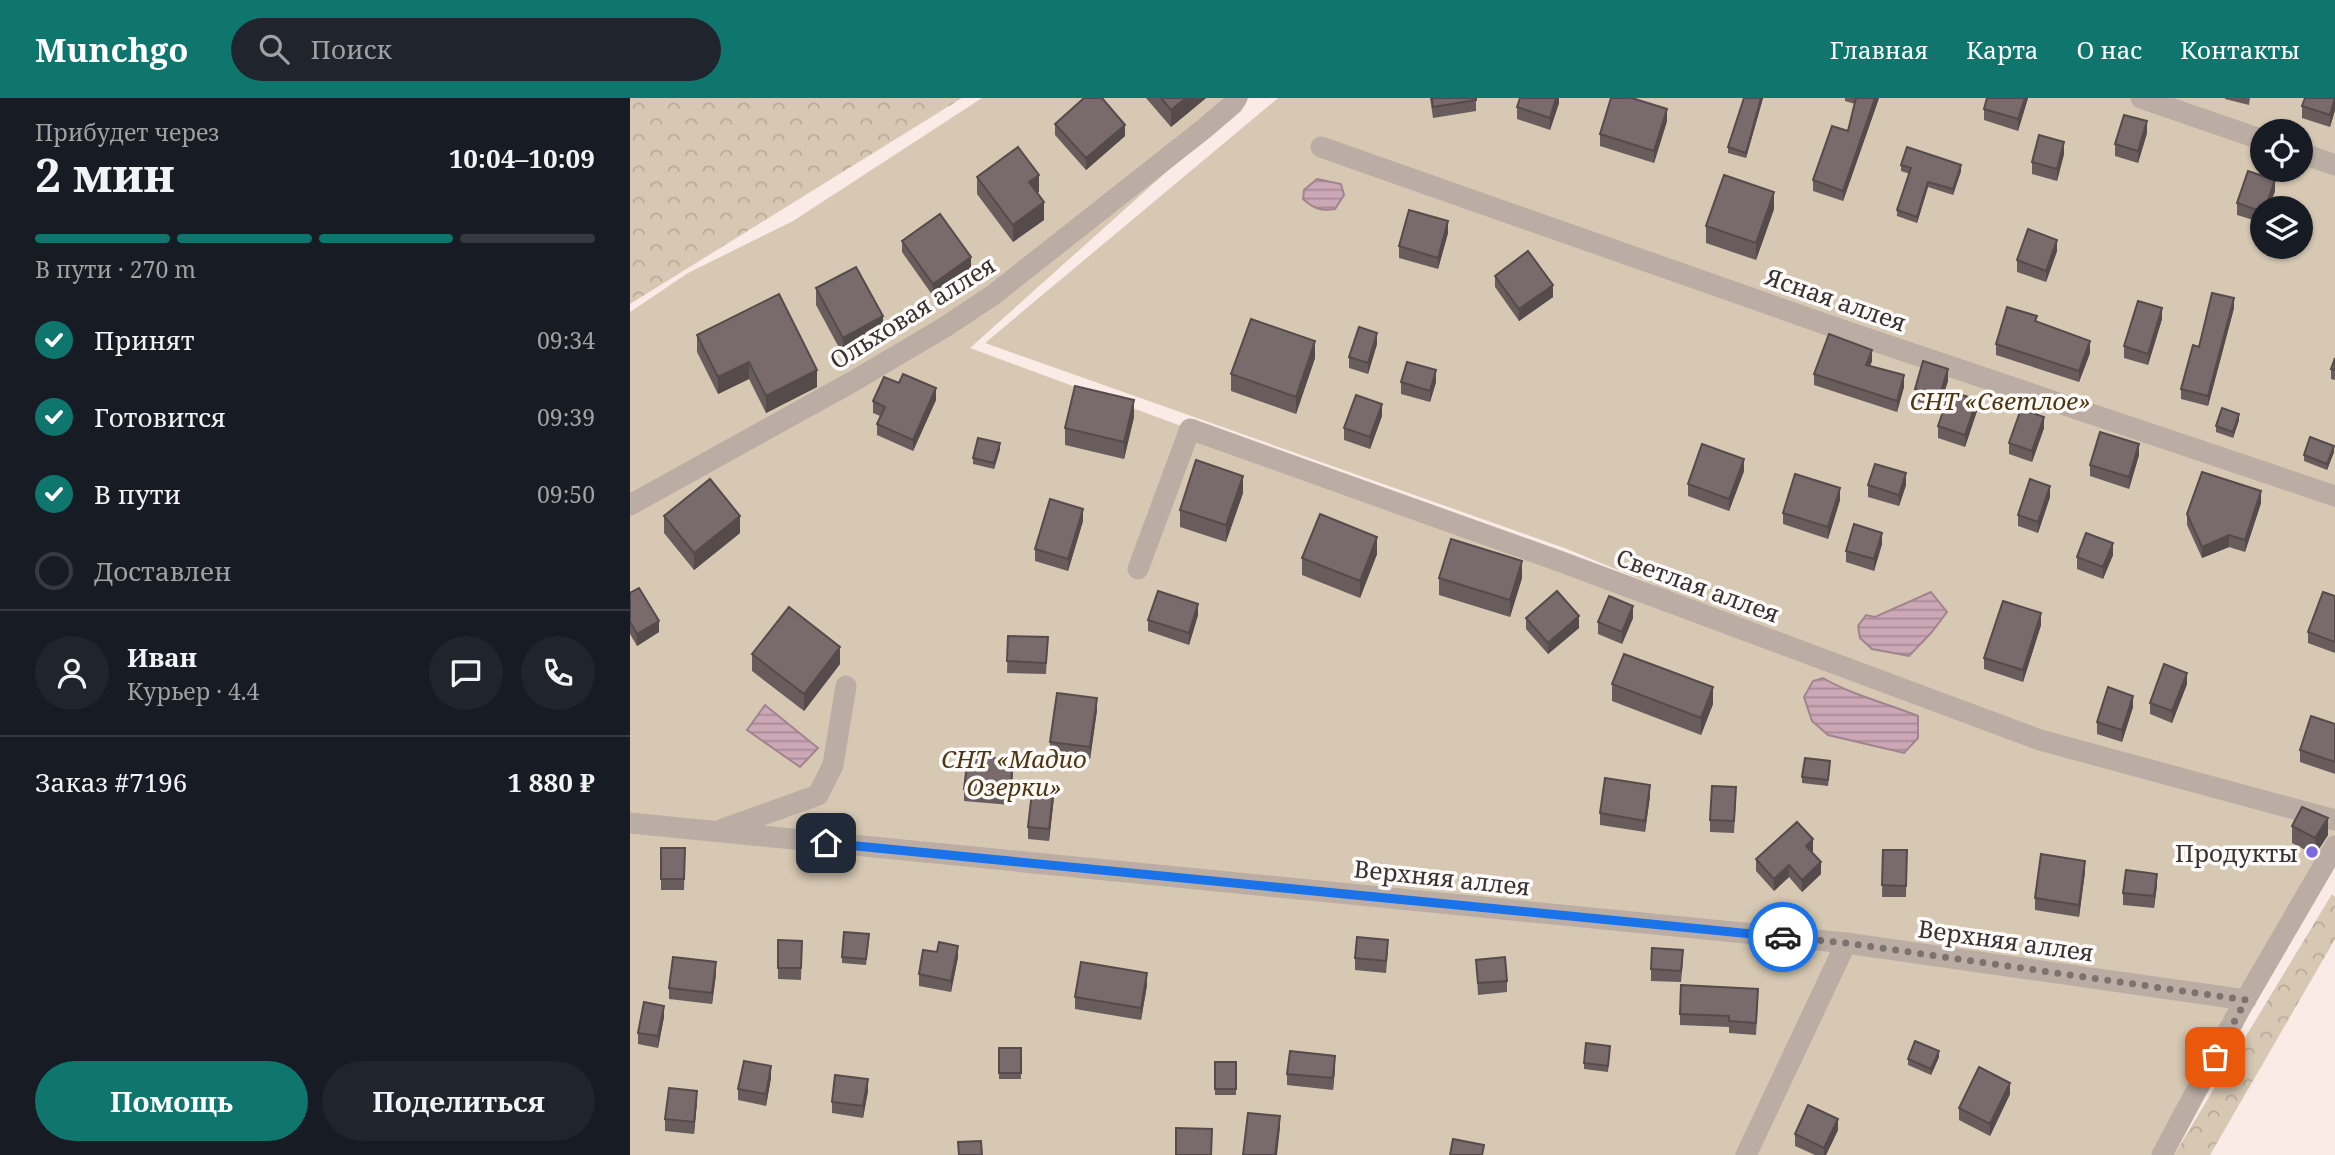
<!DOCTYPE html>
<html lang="ru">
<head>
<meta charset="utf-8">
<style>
  :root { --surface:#171b24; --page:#20242c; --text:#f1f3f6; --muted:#9ea1a6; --line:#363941; --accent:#0f766e }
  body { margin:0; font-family:"Noto Serif",serif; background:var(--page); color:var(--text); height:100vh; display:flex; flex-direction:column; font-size:26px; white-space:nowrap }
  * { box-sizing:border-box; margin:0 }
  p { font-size:23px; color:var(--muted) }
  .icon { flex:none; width:38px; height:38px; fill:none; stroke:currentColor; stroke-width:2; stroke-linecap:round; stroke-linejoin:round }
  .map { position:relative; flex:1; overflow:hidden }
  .side { display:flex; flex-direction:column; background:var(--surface); width:630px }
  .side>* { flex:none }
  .fabs { position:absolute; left:1620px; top:21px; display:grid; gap:14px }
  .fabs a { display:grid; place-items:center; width:63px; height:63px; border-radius:50%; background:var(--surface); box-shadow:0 2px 5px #0004; font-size:35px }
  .pin { position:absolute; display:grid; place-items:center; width:60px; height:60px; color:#fff; margin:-30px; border-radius:14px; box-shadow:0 4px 10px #0006 }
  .courier { position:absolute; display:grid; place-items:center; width:70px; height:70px; margin:-35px; border:5px solid #1a73e8; border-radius:50%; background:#fff; color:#222; box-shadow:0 2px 9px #0007 }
  .overview em { font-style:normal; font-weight:700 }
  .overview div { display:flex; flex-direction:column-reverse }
  .overview { display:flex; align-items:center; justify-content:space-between; height:119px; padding:0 35px }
  h1 { font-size:46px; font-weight:700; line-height:52px }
  .bar { display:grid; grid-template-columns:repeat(4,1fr); gap:10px 7px; align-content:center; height:84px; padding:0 35px }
  .bar i { height:9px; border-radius:5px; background:var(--line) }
  .bar .current { background:var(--accent) }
  .bar p { grid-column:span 4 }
  .line { display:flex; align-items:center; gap:18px; padding:0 35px; border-top:2px solid var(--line) }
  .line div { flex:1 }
  .round { display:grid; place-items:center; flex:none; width:74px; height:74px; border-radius:37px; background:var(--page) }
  ol { padding:0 35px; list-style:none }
  li { display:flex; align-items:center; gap:21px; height:77px }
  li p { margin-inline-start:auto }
  li .icon { padding:7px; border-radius:50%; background:var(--accent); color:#fff; stroke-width:4 }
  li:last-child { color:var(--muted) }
  li i { width:38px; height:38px; border:4px solid var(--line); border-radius:50% }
  .button { display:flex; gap:14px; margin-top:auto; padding:14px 35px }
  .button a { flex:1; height:80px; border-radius:42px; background:var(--accent); color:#fff; font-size:28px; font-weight:700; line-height:80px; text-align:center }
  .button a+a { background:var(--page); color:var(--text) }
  header { display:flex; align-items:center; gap:42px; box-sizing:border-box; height:98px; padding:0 35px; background:var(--accent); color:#fff }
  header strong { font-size:33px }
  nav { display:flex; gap:38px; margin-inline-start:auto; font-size:24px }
  .search { width:490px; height:63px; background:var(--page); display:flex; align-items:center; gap:18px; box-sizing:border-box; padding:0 24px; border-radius:38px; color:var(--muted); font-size:26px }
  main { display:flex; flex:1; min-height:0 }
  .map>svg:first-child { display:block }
</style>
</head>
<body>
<header>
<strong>Munchgo</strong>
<div class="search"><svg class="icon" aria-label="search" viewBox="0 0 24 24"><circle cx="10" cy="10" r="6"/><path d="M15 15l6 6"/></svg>Поиск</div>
<nav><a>Главная</a><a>Карта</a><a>О нас</a><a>Контакты</a></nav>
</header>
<main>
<section class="side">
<div class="overview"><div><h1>2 мин</h1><p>Прибудет через</p></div><em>10:04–10:09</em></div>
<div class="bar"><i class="current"></i><i class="current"></i><i class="current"></i><i></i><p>В пути · 270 m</p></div>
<ol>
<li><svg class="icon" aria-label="check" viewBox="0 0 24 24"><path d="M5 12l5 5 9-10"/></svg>Принят<p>09:34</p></li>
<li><svg class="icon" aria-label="check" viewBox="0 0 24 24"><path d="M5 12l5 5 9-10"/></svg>Готовится<p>09:39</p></li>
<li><svg class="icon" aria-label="check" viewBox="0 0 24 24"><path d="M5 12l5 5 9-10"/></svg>В пути<p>09:50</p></li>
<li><i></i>Доставлен</li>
</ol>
<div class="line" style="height:126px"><a class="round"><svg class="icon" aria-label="person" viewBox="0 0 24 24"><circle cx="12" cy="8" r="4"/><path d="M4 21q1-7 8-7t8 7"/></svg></a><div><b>Иван</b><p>Курьер · 4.4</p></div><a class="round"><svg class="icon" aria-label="chat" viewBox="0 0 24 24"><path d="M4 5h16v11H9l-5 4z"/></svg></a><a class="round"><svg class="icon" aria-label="phone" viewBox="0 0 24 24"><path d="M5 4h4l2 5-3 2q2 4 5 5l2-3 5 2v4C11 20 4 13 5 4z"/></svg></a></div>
<div class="line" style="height:91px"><div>Заказ #7196</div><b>1 880 ₽</b></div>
<div class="button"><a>Помощь</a><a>Поделиться</a></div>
</section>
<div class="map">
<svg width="1705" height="1057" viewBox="0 0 1705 1057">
  <defs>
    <pattern id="forest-crowns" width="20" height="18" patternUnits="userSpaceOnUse" patternTransform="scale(1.75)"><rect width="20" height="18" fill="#d6c8b2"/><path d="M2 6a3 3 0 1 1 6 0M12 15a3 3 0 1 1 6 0" fill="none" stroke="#b8ac99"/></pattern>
    <pattern id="water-rules" width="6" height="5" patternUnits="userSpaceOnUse" patternTransform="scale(1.75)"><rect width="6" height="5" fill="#cca7b6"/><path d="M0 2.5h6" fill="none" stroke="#a78994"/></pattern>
  </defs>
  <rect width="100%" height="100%" fill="#fbebe7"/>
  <!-- green -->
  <path fill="#d6c8b2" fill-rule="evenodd" d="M352 0H619L340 250 1385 636 937 451 355 245 648 0H1705V748L1541 1057H0V214L58 175 163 123ZM1633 33H1671V72H1633ZM1633 110H1671V149H1633Z"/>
  <!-- forest -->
  <path fill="url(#forest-crowns)" d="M0 0H332L0 206Z
    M1702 796 1705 799V841L1580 1057H1544Z"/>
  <!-- water -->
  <path fill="url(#water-rules)" stroke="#a0848e" stroke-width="2" d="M687 81 711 86 714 97 705 111C691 113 684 111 673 101L674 92Z
    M1301 494 1317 514 1301 535 1279 558 1242 551 1230 540 1228 528 1236 517 1245 519Z
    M1193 580C1222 597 1256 605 1288 618V640L1274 655 1198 637 1182 623 1174 599 1183 583Z
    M135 607 188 650 170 669 117 632Z"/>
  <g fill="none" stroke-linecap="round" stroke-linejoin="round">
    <!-- minor -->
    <path stroke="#bbada3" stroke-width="21" d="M1511 0 1633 42
      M691 49 1212 232 1705 398
      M1671 55 1705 67
      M0 407 222 284 315 229 363 197 575 30 603 6 607 0
      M508 471 560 331 929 463 1410 642 1705 722
      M0 725 1216 845 1616 902
      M93 731 188 697 203 667 216 588
      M1116 1057 1216 845
      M1532 1057 1609 913 1705 748"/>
  </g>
  <!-- wall -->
  <path fill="#685c5c" d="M516 0H576L541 29Z
    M800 0H846V13L803 20Z
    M929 0V5L920 32 887 21V9Z
    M1114 0H1133L1116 60 1098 55V49Z
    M1215 0H1249L1213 103 1183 93V82L1218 33 1225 6 1215 3Z
    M1357 0H1398L1388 33 1354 22V11Z
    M1595 0H1620L1619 7 1595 1Z
    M1705 0V12L1700 29 1672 20V8Z
    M1037 23 1024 65 970 48V36Z
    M425 26 495 38 456 72 425 37Z
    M1517 35 1508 65 1485 58V46Z
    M1434 56 1427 83 1402 76V64Z
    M1271 67 1331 73 1323 97 1298 89 1287 125 1267 118V112L1280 76 1271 73Z
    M347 79 409 94 407 95 414 122 383 144 347 96Z
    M1645 93 1639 110H1633V125L1607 117V105Z
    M1144 111 1126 162 1076 145V128Z
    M818 135 808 171 769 160V148Z
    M272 143 341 170 303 198 272 154Z
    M1427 153 1416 184 1387 174V162Z
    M865 178 923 199 889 223 865 189Z
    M186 190 253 235 213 257 186 207Z
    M1604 210 1578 308 1551 301V291L1569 249Z
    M1532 221 1518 267 1494 260V248Z
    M1407 224 1460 255 1449 284 1366 257V246Z
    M67 237 187 289 136 315 119 281 88 296 67 254Z
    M747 246 738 276 719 270V259Z
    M685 260 666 316 601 293V276Z
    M1705 260V282L1701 281V271Z
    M1242 263 1240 268 1274 289 1267 314 1184 287V276Z
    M1318 283 1309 310 1285 303V291Z
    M771 284H806L800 304 771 296Z
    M306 302 283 353 247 337V326L250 318 243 315V303Z
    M1347 313 1335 349 1308 340V328Z
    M752 318 740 351 714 342V330Z
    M504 319 494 361 435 347V330Z
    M1609 322 1603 340 1586 334V328Z
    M1414 330 1402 364 1379 356V345Z
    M370 351 364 371 343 366V360Z
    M1704 354 1697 372 1674 363V357Z
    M1509 357 1499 391 1460 378V367Z
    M1114 373 1099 413 1058 398V386Z
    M1238 387H1276L1269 408 1238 399Z
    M613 395 596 444 550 429V412Z
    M1420 399 1408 435 1388 428V417Z
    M1210 402 1198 441 1153 426V415Z
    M1631 405 1615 454 1599 449 1572 460 1557 427V416Z
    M34 418 110 435 64 472 34 435Z
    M453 423 438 473 405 463V451Z
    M1252 446 1244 473 1216 464V453Z
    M747 456 730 500 672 477V460Z
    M1483 457 1473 481 1447 471V459Z
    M809 480H892L880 519 809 497Z
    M0 495 29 534 7 548 0 536Z
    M1705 498V555L1678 545V534Z
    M568 517 559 547 518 533V522Z
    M896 520 949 530 918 556 896 531Z
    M1003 520 992 546 968 536V524Z
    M1411 527 1393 584 1354 571V560Z
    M378 538 418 539 416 576 377 575Z
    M122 556 210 566 174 613 122 573Z
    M982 586 1083 606 1071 637 982 603Z
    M1557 586 1542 625 1520 616V605Z
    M1503 609 1492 644 1467 636V624Z
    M467 612 460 661 420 655V644Z
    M1705 626V676L1670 664V652Z
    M1200 669 1198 688 1172 685V679Z
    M383 674 380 707 334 703V691Z
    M1020 698 1015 734 970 727V715Z
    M424 699 419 743 398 741V729Z
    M1106 701 1104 735 1080 734V722Z
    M1662 728 1698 737 1685 757 1662 745Z
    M31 750H55L54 792H31Z
    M1253 752H1277L1276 799H1252Z
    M1183 753 1182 754 1191 776 1172 794 1159 779 1144 793 1126 773V761Z
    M1455 774 1449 819 1405 812V800Z
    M1527 787 1524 810 1493 807V795Z
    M148 842 172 843 171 882 148 881Z
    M239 842 236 867 212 865V859Z
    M758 853 756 875 725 872V860Z
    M328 859 321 894 289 888V876Z
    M846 862 877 883V894L848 897Z
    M1053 863 1051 884 1021 883V871Z
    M86 876 82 906 39 901V890Z
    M517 887 511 922 445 911V899Z
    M1128 903 1126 937 1099 935V929L1050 927V916Z
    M34 919 28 950 8 946V935Z
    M369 950H391V981H369Z
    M980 953 978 974 954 971V965Z
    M1309 959 1301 977 1278 967V961Z
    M585 964H606V997H585Z
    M705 970 703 992 657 987V976Z
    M141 980 136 1008 108 1002V991Z
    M238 993 233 1020 202 1015V1004Z
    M1380 996 1360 1038 1329 1022V1010Z
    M67 1004 64 1036 35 1033V1021Z
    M1208 1032 1196 1057H1185L1165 1048V1036Z"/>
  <!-- shaded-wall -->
  <path fill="#554b4b" d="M556 0H576L541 29V12Z
    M926 0H929V5L920 32V20Z
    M1131 0H1133L1116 60V55Z
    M1245 0H1249L1213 103V93Z
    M1395 0H1398L1388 33V21Z
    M1705 0V12L1700 29V17Z
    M1037 11V23L1024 65V53Z
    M1517 23V35L1508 65V53Z
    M495 27V38L456 72V60Z
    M1434 44V56L1427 83V71Z
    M1331 67V73L1323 97V91Z
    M409 77V94L399 101V84Z
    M1645 82V93L1639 110H1635Z
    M1298 84V89L1287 125V119Z
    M1144 94V111L1126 162V145Z
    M414 104V122L383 144V127Z
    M818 123V135L808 171V160Z
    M1427 142V153L1416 184V173Z
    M341 159V170L303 198V186Z
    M923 187V199L889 223V211Z
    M1604 200V210L1578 308V298Z
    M1532 210V221L1518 267V256Z
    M253 218V235L213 257V240Z
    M747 235V246L738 276V265Z
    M685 243V260L666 316V299Z
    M1460 243V255L1449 284V273Z
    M1242 252V263L1236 278V267Z
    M119 264V281L88 296V279Z
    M1318 271V283L1309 310V299Z
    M187 272V289L136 315V298Z
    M806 272V284L800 304V293Z
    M1274 277V289L1267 314V303Z
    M306 290V302L283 353V342Z
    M504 302V319L494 361V344Z
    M1347 302V313L1335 349V337Z
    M752 306V318L740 351V339Z
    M1609 316V322L1603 340V334Z
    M1414 319V330L1402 364V353Z
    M370 345V351L364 371V365Z
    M1509 346V357L1499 391V379Z
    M1704 348V354L1697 372V366Z
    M1114 361V373L1099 413V401Z
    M1276 375V387L1269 408V397Z
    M613 378V395L596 444V427Z
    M1420 388V399L1408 435V424Z
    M1210 390V402L1198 441V429Z
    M1631 393V405L1615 454V442Z
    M453 411V423L438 473V461Z
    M110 418V435L64 472V455Z
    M1252 435V446L1244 473V461Z
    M1599 437V449L1572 460V449Z
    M747 439V456L730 500V483Z
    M1483 445V457L1473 481V469Z
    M892 463V480L880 519V502Z
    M568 506V517L559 547V535Z
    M1003 508V520L992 546V534Z
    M1411 515V527L1393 584V572Z
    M949 518V530L918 556V545Z
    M29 523V534L7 548V536Z
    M210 549V566L174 613V596Z
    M1557 575V586L1542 625V613Z
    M1083 589V606L1071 637V620Z
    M1503 598V609L1492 644V632Z
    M467 600V612L460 661V649Z
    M383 662V674L380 707V696Z
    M424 687V699L419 743V731Z
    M1020 687V698L1015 734V723Z
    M1698 720V737L1685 757V740Z
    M1183 741V753L1176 759V748Z
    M1455 763V774L1449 819V807Z
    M1191 764V776L1172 794V782Z
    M1159 767V779L1144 793V781Z
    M1527 776V787L1524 810V798Z
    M328 848V859L321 894V883Z
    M86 864V876L82 906V895Z
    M517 875V887L511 922V910Z
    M34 908V919L28 950V938Z
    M1309 953V959L1301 977V971Z
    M705 958V970L703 992V980Z
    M141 968V980L136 1008V996Z
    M238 981V993L233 1020V1008Z
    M1380 985V996L1360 1038V1026Z
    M67 993V1004L64 1036V1024Z
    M650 1018V1030L647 1057H645Z
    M1208 1021V1032L1196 1057H1194V1050Z"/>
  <!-- building -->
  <path fill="#796b6b" stroke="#554b4b" stroke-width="2" d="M454 0H472L495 27 456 60 425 26Z
    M531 0H556L541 12Z
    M802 0H846V2L803 9Z
    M890 0H926L920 20 887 9Z
    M981 0H1002L1037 11 1024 53 970 36Z
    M1114 0H1131L1116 55 1098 49Z
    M1226 0H1245L1213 93 1183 82 1202 28 1218 33Z
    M1357 0H1395L1388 21 1354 11Z
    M1675 0H1705L1700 17 1672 8Z
    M1494 17 1517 23 1508 53 1485 46Z
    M1409 37 1434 44 1427 71 1402 64Z
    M388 49 409 77 399 84 414 104 383 127 347 79Z
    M1277 49 1331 67 1323 91 1298 84 1287 119 1267 112 1281 70 1271 67Z
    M1618 73 1645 82 1635 110H1633V114L1607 105Z
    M1094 77 1144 94 1126 145 1076 128Z
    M779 112 818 123 808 160 769 148Z
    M310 116 341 159 303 186 272 143Z
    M1398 131 1427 142 1416 173 1387 162Z
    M898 153 923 187 889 211 865 178Z
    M226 169 253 218 213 240 186 190Z
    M1582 195 1604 200 1578 298 1551 291 1563 247 1569 249Z
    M149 196 187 272 136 298 119 264 88 279 67 237Z
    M1508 203 1532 210 1518 256 1494 248Z
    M1377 209 1407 218 1405 223 1460 243 1449 273 1366 246Z
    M621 221 685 243 666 299 601 276Z
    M729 229 747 235 738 265 719 259Z
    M1199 236 1242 252 1236 267 1274 277 1267 303 1184 276Z
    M1705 260V272L1701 271Z
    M1293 263 1318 271 1309 299 1285 291Z
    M777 264 806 272 800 293 771 284Z
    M273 276 306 290 283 342 247 326 255 309 243 303 254 279 269 285Z
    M445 288 504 302 494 344 435 330Z
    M1320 293 1347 302 1335 337 1308 328Z
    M726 297 752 306 740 339 714 330Z
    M1592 310 1609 316 1603 334 1586 328Z
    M1391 311 1414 319 1402 353 1379 345Z
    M1470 334 1509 346 1499 379 1460 367Z
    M1680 339 1704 348 1697 366 1674 357Z
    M348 340 370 345 364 365 343 360Z
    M1072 346 1114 361 1099 401 1058 386Z
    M566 362 613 378 596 427 550 412Z
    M1245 366 1276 375 1269 397 1238 387Z
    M1572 374 1631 393 1615 442 1599 437 1572 449 1557 416Z
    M1165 376 1210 390 1198 429 1153 415Z
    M80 381 110 418 64 455 34 418Z
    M1400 381 1420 388 1408 424 1388 417Z
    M420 401 453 411 438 461 405 451Z
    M690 416 747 439 730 483 672 460Z
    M1224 426 1252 435 1244 461 1216 453Z
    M1456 435 1483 445 1473 469 1447 459Z
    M821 441 892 463 880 502 809 480Z
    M9 490 29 523 7 536 0 524V495Z
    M528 493 568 506 559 535 518 522Z
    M927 493 949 518 918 545 896 520Z
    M1693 494 1705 498V544L1678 534Z
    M979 498 1003 508 992 534 968 524Z
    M1373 503 1411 515 1393 572 1354 560Z
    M159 509 210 549 174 596 122 556Z
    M378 538 418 539 416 565 377 563Z
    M994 556 1083 589 1071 620 982 586Z
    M1534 566 1557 575 1542 613 1520 605Z
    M1478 589 1503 598 1492 632 1467 624Z
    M427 595 467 600 460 649 420 644Z
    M1681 618 1705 626V664L1670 652Z
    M338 658 383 662 380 696 334 691Z
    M1175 660 1200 663 1198 682 1172 679Z
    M975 680 1020 687 1015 723 970 715Z
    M403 685 424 687 419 731 398 729Z
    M1082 688 1106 689 1104 723 1080 722Z
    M1672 709 1698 720 1685 740 1662 728Z
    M1167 724 1183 741 1176 748 1191 764 1172 782 1159 767 1144 781 1126 761Z
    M31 750H55L54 781H31Z
    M1253 752H1277L1276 788 1252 787Z
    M1411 756 1455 763 1449 807 1405 800Z
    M1496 772 1527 776 1524 798 1493 795Z
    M214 834 239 836 236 861 212 859Z
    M727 839 758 842 756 863 725 860Z
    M148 842 172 843 171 870H148Z
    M309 844 328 848 321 883 289 876 293 852 307 854Z
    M1022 850 1053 852 1051 873 1021 871Z
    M43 859 86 864 82 895 39 890Z
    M875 859 877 883 848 885 846 862Z
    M451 864 517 875 511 910 445 899Z
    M1051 887 1128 891 1126 925 1099 923V918L1050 916Z
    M14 904 34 908 28 938 8 935Z
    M1285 943 1309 953 1301 971 1278 961Z
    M956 945 980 948 978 968 954 965Z
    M369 950H391V975H369Z
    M660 953 705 958 703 980 657 976Z
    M114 963 141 968 136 996 108 991Z
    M585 964H606V991H585Z
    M1349 969 1380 985 1360 1026 1329 1010Z
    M205 977 238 981 233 1008 202 1004Z
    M39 990 67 993 64 1024 35 1021Z
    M1178 1007 1208 1021 1194 1050 1165 1036Z
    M618 1015 650 1018 645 1057H613Z
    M546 1030 582 1031 581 1057H546Z
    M823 1041 854 1047 852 1057H820Z
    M351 1043 352 1057H329L328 1044Z"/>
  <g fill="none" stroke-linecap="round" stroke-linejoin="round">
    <!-- done -->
    <path stroke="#7c7370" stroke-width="7" stroke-dasharray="0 12.6" d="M1153 839 1216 845 1616 902 1585 959"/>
    <!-- route -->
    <path stroke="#1a73e8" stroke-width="9" d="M196 745 1153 839"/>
  </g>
  <!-- markers -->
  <circle fill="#7967e3" stroke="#fffbfb" stroke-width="2.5" cx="1682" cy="754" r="7"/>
  <g text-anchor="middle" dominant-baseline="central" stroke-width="7" stroke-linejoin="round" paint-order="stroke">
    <!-- street labels -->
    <g font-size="24" fill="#383230" stroke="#fffbfb">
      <text transform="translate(1206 201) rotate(19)">Ясная аллея</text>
      <text transform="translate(282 214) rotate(-32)">Ольховая аллея</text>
      <text transform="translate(1068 487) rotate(20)">Светлая аллея</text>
      <text transform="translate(812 779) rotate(6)">Верхняя аллея</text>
      <text transform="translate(1376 842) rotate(8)">Верхняя аллея</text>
    </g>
    <!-- park labels -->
    <g font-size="24" font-style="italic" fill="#4d3710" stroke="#fffbfb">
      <text x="1370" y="302">СНТ «Светлое»</text>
      <text x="384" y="660">СНТ «Мадио<tspan x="384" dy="28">Озерки»</tspan></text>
    </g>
    <!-- poi labels -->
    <g font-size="24" fill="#383230" stroke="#fffbfb" text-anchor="end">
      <text x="1668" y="754">Продукты</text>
    </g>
  </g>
</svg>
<div class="fabs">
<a><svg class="icon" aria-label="locate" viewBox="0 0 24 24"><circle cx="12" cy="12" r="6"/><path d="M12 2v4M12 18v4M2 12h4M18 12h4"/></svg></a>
<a><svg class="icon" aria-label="layers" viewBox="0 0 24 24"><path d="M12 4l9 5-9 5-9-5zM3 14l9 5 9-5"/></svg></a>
</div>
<div class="pin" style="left:1585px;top:959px;background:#ea580c"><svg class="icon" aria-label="bag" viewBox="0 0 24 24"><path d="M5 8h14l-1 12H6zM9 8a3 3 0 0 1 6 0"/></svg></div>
<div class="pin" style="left:196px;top:745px;background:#1f2937"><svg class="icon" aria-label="home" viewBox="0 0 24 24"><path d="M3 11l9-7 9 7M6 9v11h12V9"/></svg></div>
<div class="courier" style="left:1153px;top:839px"><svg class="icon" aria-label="car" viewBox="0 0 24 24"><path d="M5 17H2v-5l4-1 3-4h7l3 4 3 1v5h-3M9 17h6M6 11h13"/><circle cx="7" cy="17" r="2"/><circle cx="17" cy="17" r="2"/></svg></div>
</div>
</main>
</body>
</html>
